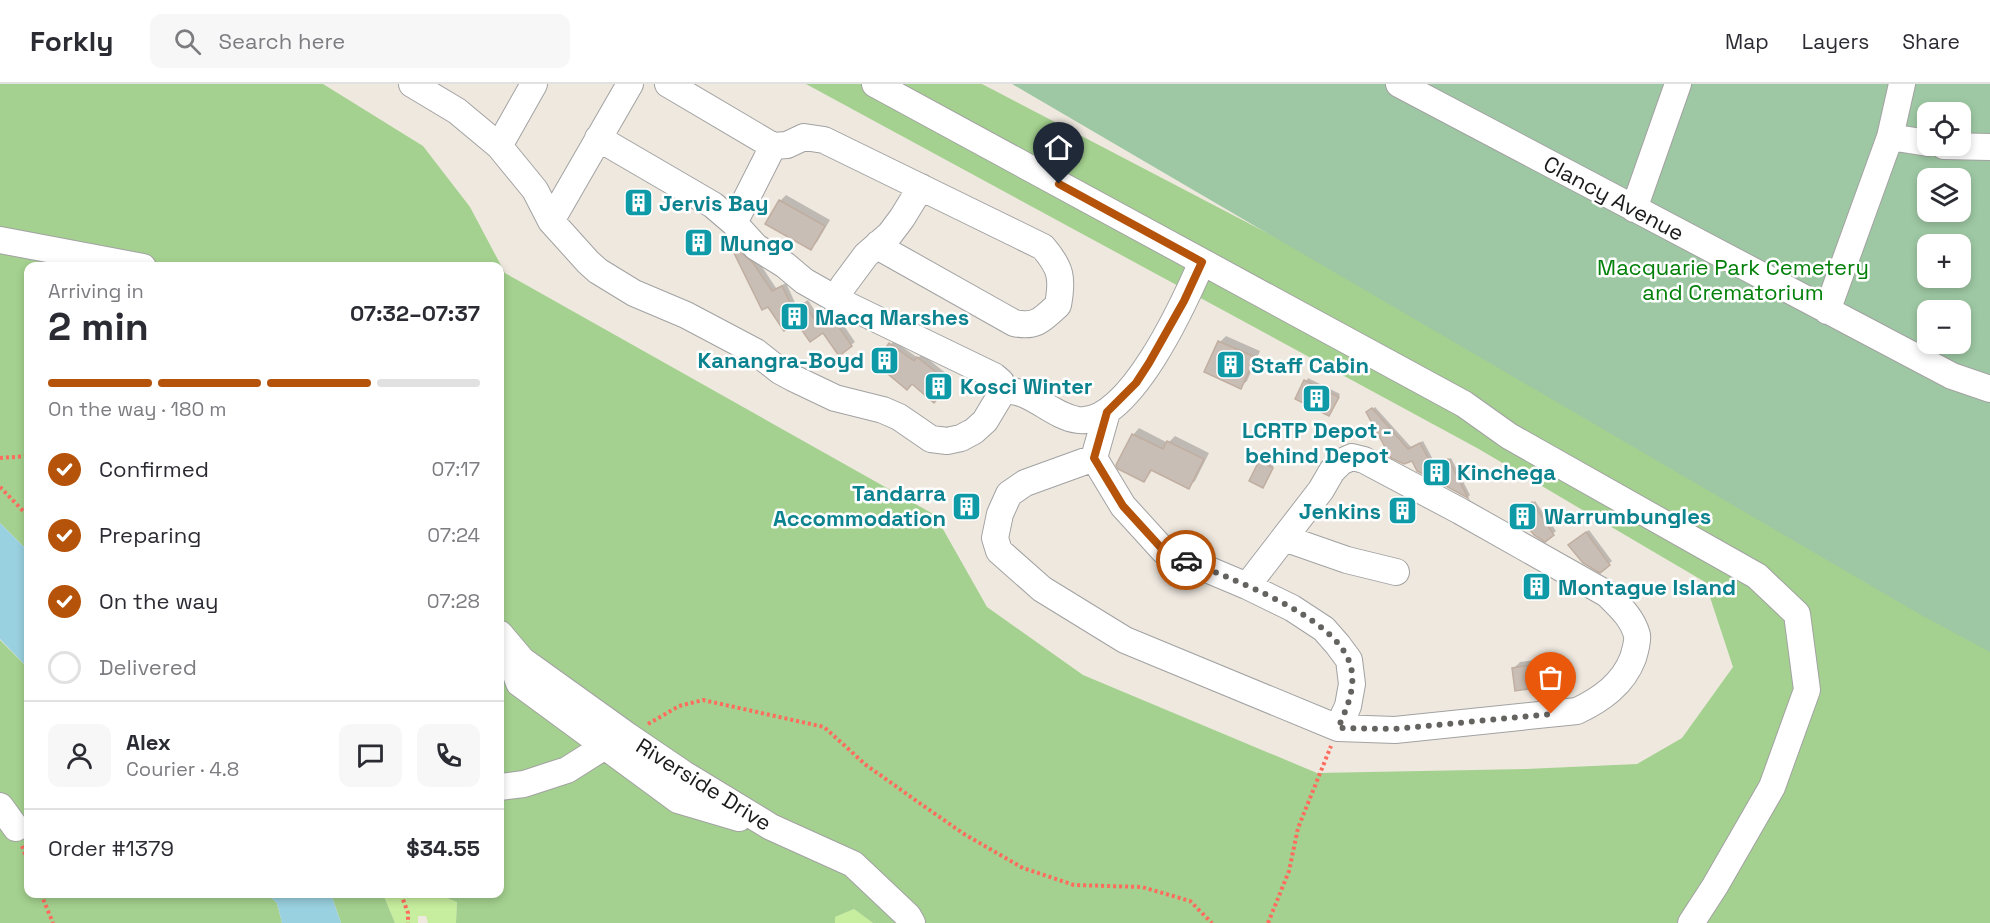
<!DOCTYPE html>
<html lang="en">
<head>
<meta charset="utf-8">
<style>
  :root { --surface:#fff; --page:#f7f7f7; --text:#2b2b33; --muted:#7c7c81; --line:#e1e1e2; --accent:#b45309 }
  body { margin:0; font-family:"Space Grotesk",sans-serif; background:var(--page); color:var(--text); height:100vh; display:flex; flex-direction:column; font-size:22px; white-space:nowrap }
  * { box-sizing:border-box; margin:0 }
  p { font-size:20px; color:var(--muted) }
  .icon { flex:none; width:33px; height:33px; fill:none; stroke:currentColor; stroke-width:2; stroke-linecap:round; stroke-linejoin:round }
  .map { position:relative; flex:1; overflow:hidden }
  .sheet { position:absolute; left:24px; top:178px; width:480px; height:636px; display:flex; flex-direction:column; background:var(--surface); border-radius:12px; box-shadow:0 3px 9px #0003 }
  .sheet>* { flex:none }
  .controls { position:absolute; left:1917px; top:18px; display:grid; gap:12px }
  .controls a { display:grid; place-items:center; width:54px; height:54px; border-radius:12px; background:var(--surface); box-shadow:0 3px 9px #0003; font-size:30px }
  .pin { position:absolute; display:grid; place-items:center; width:51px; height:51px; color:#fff; margin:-62px -26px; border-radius:50% 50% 50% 0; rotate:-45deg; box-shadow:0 0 6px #0007 }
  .pin .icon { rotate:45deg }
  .courier { position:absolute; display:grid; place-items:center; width:60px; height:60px; margin:-30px; border:4px solid #b45309; border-radius:50%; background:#fff; color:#222; box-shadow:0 2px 8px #0007 }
  .overview em { font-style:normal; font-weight:700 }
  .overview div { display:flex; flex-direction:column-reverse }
  .overview { display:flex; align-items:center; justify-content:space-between; height:102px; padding:0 24px }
  h1 { font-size:39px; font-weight:700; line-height:45px }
  .bar { display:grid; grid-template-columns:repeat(4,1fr); gap:9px 6px; align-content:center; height:72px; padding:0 24px }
  .bar i { height:8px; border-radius:4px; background:var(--line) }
  .bar .on { background:var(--accent) }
  .bar p { grid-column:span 4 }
  .line { display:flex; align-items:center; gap:15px; padding:0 24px; border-top:2px solid var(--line) }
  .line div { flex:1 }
  .round { display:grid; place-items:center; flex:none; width:63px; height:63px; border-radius:12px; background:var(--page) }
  ol { padding:0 24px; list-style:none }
  li { display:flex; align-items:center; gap:18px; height:66px }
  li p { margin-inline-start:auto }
  li .icon { padding:6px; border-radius:50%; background:var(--accent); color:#fff; stroke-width:4 }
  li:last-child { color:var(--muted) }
  li i { width:33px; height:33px; border:3px solid var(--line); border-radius:50% }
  header { display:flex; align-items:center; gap:36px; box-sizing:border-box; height:84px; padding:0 30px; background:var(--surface); border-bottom:2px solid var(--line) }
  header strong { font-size:28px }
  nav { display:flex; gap:33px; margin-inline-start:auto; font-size:21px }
  .search { width:420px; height:54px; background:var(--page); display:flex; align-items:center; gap:15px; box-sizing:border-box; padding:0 21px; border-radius:12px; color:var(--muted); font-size:22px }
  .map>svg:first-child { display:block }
</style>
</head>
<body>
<header>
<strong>Forkly</strong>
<div class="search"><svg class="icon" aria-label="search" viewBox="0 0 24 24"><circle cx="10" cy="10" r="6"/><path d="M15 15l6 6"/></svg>Search here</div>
<nav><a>Map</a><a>Layers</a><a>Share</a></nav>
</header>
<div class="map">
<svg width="1990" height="839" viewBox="0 0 1990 839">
  <rect width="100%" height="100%" fill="#eee8df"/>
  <!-- grass -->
  <path fill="#c7ee9e" d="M383 810H441L442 812 457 818 456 839H428L426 832H418V839H395Z
    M854 825 873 839H835V833Z"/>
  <!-- forest -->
  <path fill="#a4d18f" d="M0 0H323L423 62 470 123 505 189 935 431 987 523 1083 591 1317 689 1526 685 1637 680 1682 654 1733 583 1705 498 1477 364 806 0H982L1954 508 1990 558V839H873L854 825 835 833V839H456L457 818 442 812 441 810H500V183H28V467L0 439Z
    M0 556 28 584V810H267L277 819 282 839H0Z
    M331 810H383L395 839H341Z"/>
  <!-- cemetery -->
  <path fill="#9ec8a3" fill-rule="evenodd" d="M1012 0H1990V568L1921 531ZM1928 28H1960V62H1928ZM1928 94H1960V128H1928ZM1928 160H1960V194H1928ZM1928 226H1960V260H1928Z"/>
  <!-- water -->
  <path fill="#9ad1e0" d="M0 439 28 467V584L0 555Z
    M267 810H331L341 839H282L277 819Z"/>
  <!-- shadow -->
  <path fill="#0003" d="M786 111 830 136 817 158 811 164 780 117Z
    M737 160 757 175 776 204 786 199 797 223 808 216 820 235 834 227 855 258 839 270 823 247 797 237 733 164Z
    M1226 252 1260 267 1247 297 1240 303 1220 258Z
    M894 257 918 274 922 270 953 295 938 313 891 260Z
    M1308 294 1340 310 1329 330 1297 315Z
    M1375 323 1411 363 1423 357 1436 381 1451 374 1470 411 1468 413 1441 398 1412 375 1371 326Z
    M1139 344 1168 359 1175 352 1209 369 1195 397 1188 403 1153 385 1144 396 1133 351Z
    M1263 375 1274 381 1262 402 1260 378Z
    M1535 417 1556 447 1545 456 1521 426Z
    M1589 446 1612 477 1600 487 1573 458Z
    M1564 572 1567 593 1561 599 1514 584 1520 578Z"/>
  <!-- building -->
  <path fill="#c9beb5" stroke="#c0aea0" stroke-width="1.5" d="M779 116 825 142 811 166 765 140Z
    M734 162 753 179 772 207 782 202 793 225 804 219 816 238 830 230 852 262 839 272 823 249 810 258 797 239 784 247 768 223 762 226 731 163Z
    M1218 257 1255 273 1241 305 1204 288Z
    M889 259 914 277 917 273 950 299 934 319 912 300 907 306 875 279Z
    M1304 296 1339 313 1329 332 1295 315Z
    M1372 324 1408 365 1420 359 1433 383 1448 375 1468 414 1440 399 1436 395 1434 396 1417 387 1412 377 1404 380 1391 374 1366 328Z
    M1132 350 1163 365 1167 357 1204 375 1189 405 1151 386 1144 398 1118 385 1116 381Z
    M1259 377 1273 384 1263 404 1249 397Z
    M1532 418 1554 451 1545 458 1534 451 1517 429Z
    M1586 448 1610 481 1600 489 1583 479 1568 461Z
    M1558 577 1561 600 1515 607 1512 584Z"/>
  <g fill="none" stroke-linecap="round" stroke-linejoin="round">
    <defs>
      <path id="minor" d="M412 0 457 27 499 62 535 106 551 137 588 178 598 187 634 209 686 231 756 268 780 287 793 294 835 314 883 326 899 333 931 355 947 357 961 354 974 347 985 337 1003 307C1031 304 1050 332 1078 336 1129 343 1185 217 1202 178
        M668 0 773 62 787 61 804 53 824 56 1043 163C1061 184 1063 194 1058 221 1043 235 1036 244 1014 239L886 167 878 160
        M875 0 1464 320 1509 352 1757 492 1797 530 1807 606 1772 703 1715 802 1691 839
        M1399 0 1952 292 1990 305
        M1890 53 1928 59
        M598 54 713 121 734 139 756 163 785 181 804 197 841 218 994 292 1001 298 1003 307
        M499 62 534 0
        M1944 62 1990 63
        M1634 125 1678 0
        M551 137 630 0
        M734 139 773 62
        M0 156 143 183
        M836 216 843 202 866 171 890 150 902 134 921 103
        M1827 227 1890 53 1902 0
        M1094 374 1025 399 1009 410 1000 430 995 454 999 467 1042 505 1125 556 1338 644 1348 622 1352 600 1349 576 1338 561 1324 545 1292 524 1247 502 1164 467 1123 422 1094 374 1107 328
        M1284 454 1347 476 1396 488
        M1247 502 1321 406 1332 387 1341 378 1352 373 1364 376 1460 427 1607 510C1619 522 1632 533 1637 551 1638 558 1635 567 1633 574 1623 600 1602 615 1577 627L1395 646 1338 644
        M500 550 522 576 628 652 684 690 771 743 853 780 908 832 912 839
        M506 562 519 599 678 716 739 734
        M500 703 524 700 567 686 605 662
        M0 722 16 744"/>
    </defs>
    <!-- minor casing -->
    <use href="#minor" stroke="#a2a2a2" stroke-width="28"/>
    <!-- path -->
    <path stroke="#ff6c5e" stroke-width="4" stroke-dasharray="3 3" stroke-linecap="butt" d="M0 374 28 372
      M0 403 28 432
      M648 640 679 622 703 616 824 643 866 681 918 718 964 750 1023 784 1074 801 1142 803 1190 817 1212 839
      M22 762 28 778
      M41 810 53 839
      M401 810 408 829V839
      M1268 839 1289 787 1298 744 1331 662"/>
    <!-- minor -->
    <use href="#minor" stroke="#fff" stroke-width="26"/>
  </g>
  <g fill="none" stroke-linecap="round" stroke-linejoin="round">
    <!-- done -->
    <path stroke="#656360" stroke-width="6" stroke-dasharray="0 10.8" d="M1186 476C1230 495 1331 530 1349 577 1358 600 1347 624 1338 644L1395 645 1551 630"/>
    <!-- route -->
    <path stroke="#b45309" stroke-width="8" d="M1059 100 1202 178 1184 217 1149 279 1136 299 1107 328 1094 374 1123 422 1164 467 1186 476"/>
  </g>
  <!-- icons -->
  <defs>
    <symbol id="building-square" viewBox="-11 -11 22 22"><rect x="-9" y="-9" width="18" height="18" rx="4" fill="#0f9aa8" stroke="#fff"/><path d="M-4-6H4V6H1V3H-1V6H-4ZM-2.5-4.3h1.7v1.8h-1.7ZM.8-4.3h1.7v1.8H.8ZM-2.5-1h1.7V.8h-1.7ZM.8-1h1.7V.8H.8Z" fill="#fff"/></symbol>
  </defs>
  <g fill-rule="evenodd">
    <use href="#building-square" x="622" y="102" width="33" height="33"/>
    <use href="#building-square" x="682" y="142" width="33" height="33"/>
    <use href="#building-square" x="778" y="216" width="33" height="33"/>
    <use href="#building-square" x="868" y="260" width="33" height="33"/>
    <use href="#building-square" x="1214" y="264" width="33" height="33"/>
    <use href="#building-square" x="922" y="286" width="33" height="33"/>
    <use href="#building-square" x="1300" y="298" width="33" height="33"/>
    <use href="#building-square" x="1420" y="372" width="33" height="33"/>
    <use href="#building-square" x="950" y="406" width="33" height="33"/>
    <use href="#building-square" x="1386" y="410" width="33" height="33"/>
    <use href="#building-square" x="1506" y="416" width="33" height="33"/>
    <use href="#building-square" x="1520" y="486" width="33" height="33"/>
  </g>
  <g text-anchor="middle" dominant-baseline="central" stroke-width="5" stroke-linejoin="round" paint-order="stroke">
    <!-- street labels -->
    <g font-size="22" fill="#1b1b1b" stroke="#fff">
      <text transform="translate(1614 114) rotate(28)">Clancy Avenue</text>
      <text transform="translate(704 700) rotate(32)">Riverside Drive</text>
    </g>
    <!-- culture labels -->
    <g font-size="22" font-weight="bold" fill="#0d838f" stroke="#fff" text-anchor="start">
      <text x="659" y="119">Jervis Bay</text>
      <text x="720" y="159">Mungo</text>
      <text x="815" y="233">Macq Marshes</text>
      <text x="864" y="276" text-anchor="end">Kanangra-Boyd</text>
      <text x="1251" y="281">Staff Cabin</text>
      <text x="960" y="302">Kosci Winter</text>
      <text x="1317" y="346" text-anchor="middle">LCRTP Depot -<tspan x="1317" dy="25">behind Depot</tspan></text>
      <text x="1457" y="388">Kinchega</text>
      <text x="946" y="409" text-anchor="end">Tandarra<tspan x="946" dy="25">Accommodation</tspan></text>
      <text x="1381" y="427" text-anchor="end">Jenkins</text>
      <text x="1544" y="432">Warrumbungles</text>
      <text x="1558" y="503">Montague Island</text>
    </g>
    <!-- park labels -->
    <g font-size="22" fill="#02800a" stroke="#fff">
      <text x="1733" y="183">Macquarie Park Cemetery<tspan x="1733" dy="25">and Crematorium</tspan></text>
    </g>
  </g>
</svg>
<div class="controls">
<a><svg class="icon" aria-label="locate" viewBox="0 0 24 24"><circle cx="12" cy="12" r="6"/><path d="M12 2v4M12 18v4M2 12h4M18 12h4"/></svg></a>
<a><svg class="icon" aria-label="layers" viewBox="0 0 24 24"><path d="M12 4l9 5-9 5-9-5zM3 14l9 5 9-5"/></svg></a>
<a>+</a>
<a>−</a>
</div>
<div class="pin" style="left:1551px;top:630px;background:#ea580c"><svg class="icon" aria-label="bag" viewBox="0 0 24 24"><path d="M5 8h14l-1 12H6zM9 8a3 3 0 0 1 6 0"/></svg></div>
<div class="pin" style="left:1059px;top:100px;background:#1f2937"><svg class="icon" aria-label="home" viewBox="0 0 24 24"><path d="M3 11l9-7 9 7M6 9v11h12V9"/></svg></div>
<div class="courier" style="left:1186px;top:476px"><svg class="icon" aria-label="car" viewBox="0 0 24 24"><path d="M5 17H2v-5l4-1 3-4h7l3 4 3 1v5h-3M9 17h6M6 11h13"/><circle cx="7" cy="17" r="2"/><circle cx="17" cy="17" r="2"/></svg></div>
<section class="sheet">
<div class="overview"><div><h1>2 min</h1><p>Arriving in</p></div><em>07:32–07:37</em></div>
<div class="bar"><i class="on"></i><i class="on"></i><i class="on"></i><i></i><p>On the way · 180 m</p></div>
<ol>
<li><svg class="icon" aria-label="check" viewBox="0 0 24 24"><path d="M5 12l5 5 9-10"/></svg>Confirmed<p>07:17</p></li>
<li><svg class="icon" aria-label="check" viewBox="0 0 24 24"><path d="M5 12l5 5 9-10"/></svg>Preparing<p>07:24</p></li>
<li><svg class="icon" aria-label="check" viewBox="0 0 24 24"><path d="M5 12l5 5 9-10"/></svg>On the way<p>07:28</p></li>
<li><i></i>Delivered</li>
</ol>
<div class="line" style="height:108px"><a class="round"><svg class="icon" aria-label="person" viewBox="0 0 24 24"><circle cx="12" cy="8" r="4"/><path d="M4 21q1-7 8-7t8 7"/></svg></a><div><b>Alex</b><p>Courier · 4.8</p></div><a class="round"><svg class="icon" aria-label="chat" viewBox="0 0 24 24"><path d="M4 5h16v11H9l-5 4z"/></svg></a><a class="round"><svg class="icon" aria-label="phone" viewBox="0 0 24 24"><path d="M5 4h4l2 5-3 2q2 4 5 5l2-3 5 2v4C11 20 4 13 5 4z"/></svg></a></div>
<div class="line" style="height:78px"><div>Order #1379</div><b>$34.55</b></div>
</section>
</div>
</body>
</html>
